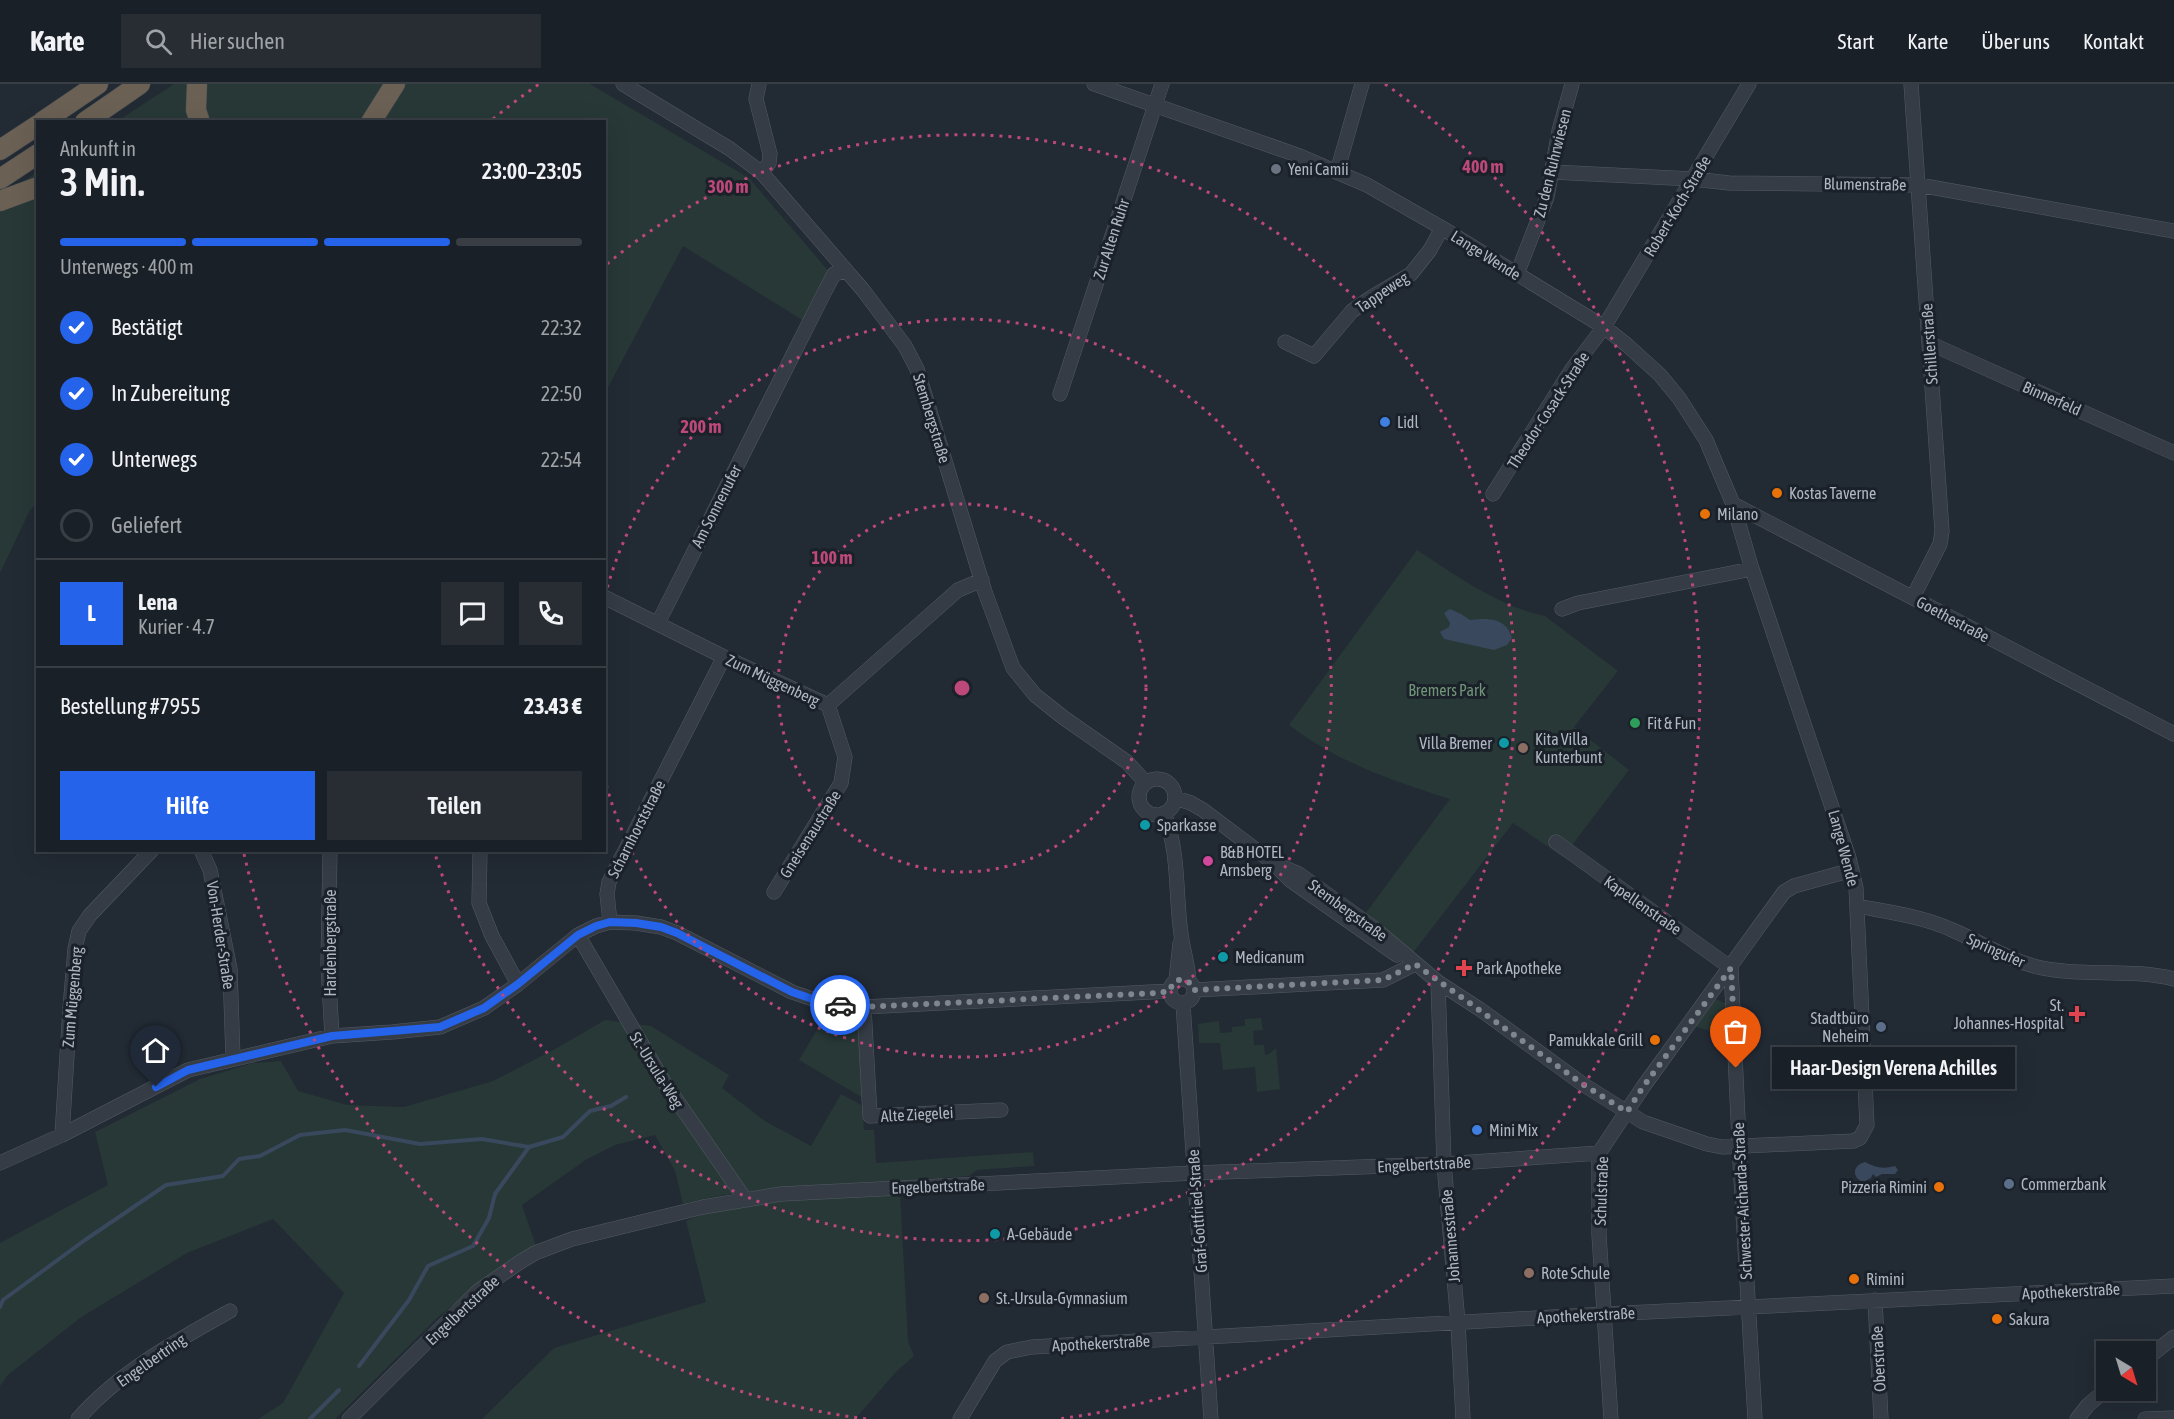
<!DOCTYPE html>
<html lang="de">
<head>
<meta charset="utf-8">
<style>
  :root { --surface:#1a2027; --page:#272d33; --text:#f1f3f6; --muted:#9fa3a7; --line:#383e44; --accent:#2563eb }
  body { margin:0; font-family:"Asap Condensed",sans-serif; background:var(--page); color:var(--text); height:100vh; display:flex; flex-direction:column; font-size:22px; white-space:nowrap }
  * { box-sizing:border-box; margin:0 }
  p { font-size:20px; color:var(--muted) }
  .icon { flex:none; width:33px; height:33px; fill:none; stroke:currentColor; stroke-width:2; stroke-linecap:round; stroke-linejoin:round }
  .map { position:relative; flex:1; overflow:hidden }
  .sheet { position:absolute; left:36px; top:36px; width:570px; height:732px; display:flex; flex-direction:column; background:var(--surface); border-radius:0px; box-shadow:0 6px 24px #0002,0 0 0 2px var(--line) }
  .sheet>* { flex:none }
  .needle { width:39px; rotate:142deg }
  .controls { position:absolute; left:2096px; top:1257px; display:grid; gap:12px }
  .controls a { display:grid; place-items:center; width:60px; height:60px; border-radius:0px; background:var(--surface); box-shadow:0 6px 24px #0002,0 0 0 2px var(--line); font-size:30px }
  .pin { position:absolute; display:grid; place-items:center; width:51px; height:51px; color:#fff; margin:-62px -26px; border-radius:50% 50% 50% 0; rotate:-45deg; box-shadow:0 0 6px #0007 }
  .pin .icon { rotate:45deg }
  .courier { position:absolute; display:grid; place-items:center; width:60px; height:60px; margin:-30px; border:4px solid #2563eb; border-radius:50%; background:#fff; color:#222; box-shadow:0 2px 8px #0007 }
  .bubble { position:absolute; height:42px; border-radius:0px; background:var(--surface); box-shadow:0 6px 24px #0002,0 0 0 2px var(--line); font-size:20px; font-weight:600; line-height:42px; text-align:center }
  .summary em { font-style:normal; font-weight:600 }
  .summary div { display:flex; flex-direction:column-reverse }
  .summary { display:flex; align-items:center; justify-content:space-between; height:102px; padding:0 24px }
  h1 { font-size:39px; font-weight:600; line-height:45px }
  .bar { display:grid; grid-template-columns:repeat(4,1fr); gap:9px 6px; align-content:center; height:72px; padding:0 24px }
  .bar i { height:8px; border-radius:4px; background:var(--line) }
  .bar .selected { background:var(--accent) }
  .bar p { grid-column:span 4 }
  .line { display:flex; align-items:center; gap:15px; padding:0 24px; border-top:2px solid var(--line) }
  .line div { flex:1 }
  .round { display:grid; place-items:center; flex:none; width:63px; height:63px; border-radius:0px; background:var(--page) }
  ol { padding:0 24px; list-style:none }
  li { display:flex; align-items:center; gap:18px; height:66px }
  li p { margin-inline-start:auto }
  li .icon { padding:6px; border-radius:50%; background:var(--accent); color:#fff; stroke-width:4 }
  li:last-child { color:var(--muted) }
  li i { width:33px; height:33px; border:3px solid var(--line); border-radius:50% }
  .primary-button { display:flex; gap:12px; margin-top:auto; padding:12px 24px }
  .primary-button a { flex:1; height:69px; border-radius:0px; background:var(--accent); color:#fff; font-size:24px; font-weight:600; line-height:69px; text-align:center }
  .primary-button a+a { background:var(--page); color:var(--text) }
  header { display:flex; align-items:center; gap:36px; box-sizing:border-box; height:84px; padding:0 30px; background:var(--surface); border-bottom:2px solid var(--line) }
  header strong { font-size:28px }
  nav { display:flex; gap:33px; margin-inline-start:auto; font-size:21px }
  .search { width:420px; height:54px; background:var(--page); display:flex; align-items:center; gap:15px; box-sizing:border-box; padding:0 21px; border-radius:0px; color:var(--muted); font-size:22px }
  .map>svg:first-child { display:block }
</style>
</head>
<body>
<header>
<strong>Karte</strong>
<div class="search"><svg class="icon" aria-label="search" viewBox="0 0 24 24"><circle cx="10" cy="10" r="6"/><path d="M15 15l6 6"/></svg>Hier suchen</div>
<nav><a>Start</a><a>Karte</a><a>Über uns</a><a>Kontakt</a></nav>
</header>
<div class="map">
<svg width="2174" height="1335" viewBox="0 0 2174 1335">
  <rect width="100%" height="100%" fill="#222a34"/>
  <!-- green -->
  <path fill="#273837" d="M174 0H590L749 94 831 190 804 237 683 162 605 309 604 38H116Z
    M37 88V419L30 426 0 489V113Z
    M1417 466C1457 492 1498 522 1545 532L1618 587 1574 643 1629 686 1563 773 1513 739 1412 870 1362 834 1450 715C1393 697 1337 678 1289 641Z
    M1713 914 1727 920 1729 953 1694 942Z
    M827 929 859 933 863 1014 799 976Z
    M1261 934 1263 946 1253 947 1254 961H1264L1265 971 1269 970 1276 964 1280 1005 1257 1008 1255 983 1223 986 1220 959H1199L1198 940 1219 937 1220 949 1232 948V943L1245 942V935Z
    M605 936 651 942 729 991 722 1004 765 1037 811 1062 841 1010 863 1022 864 1046H874L876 1079 1033 1068 1034 1082 977 1086 969 1092 784 1105C749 1106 717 1111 683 1120L675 1087 655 1051 615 1061 587 1075 522 1121 536 1162 489 1192 437 1234 335 1335H258L283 1319 344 1209 273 1135 187 1169 80 1234 8 1291 0 1302V1159L108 1101 95 1048 200 995 253 979 281 977 298 1007 347 1021 404 1023 493 997 557 964Z
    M900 1109 908 1257 914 1272 896 1288 855 1335H482L554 1264 706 1218 686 1137 712 1126 766 1116Z"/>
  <!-- water -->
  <path fill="#39485c" d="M1450 525 1461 530 1470 536C1487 534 1506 533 1512 554L1507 561 1494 566 1444 555 1440 548 1449 543 1450 539 1444 529Z
    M1865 1078C1876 1084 1883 1085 1895 1082L1898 1086 1895 1090H1882L1876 1093 1873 1090 1871 1094 1863 1098C1851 1093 1853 1081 1865 1078Z"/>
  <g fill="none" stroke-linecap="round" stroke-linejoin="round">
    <!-- stream -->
    <path stroke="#39485c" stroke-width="4" d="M0 1223 3 1216 85 1156 166 1101 223 1092 239 1075 260 1072 300 1051 345 1046 420 1060 482 1055 529 1063 563 1053 590 1027 611 1022 626 1013
      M359 1282 409 1216 428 1182 473 1162 489 1134 495 1110 529 1063
      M310 1335 339 1306"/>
    <defs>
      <path id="minor" d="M623 0 730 65 762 89 863 206 905 262 917 285 985 508 1013 584 1035 611 1064 634 1127 678 1146 699
        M759 0 756 15 770 70 769 79 762 89
        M1094 0 1297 71 1367 101 1442 144 1604 243 1627 261 1660 291 1679 314 1706 356 1733 420 1752 485 1849 774 1856 804 1867 1041 1860 1054 1853 1057 1722 1063 1707 1060 1643 1038 1584 1001 1481 926 1438 898 1374 844 1299 790 1275 780 1203 726 1191 719 1175 714
        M1911 0 1942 447 1940 460 1913 513
        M1337 88 1362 0
        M1552 88 1693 95 1729 99 1919 101 2174 147
        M1517 190 1547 113 1559 47 1572 0
        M1285 258 1314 272 1352 227 1372 213 1411 190 1430 166 1442 144
        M1929 259 2174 369
        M1060 310 1162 0
        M1493 410 1572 285 1604 243 1749 0
        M1733 420 2174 650
        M604 513 724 573 828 621 958 506 982 496
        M1562 525 1578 519 1752 485
        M658 539 824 209 834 190 847 187
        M1139 713a18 18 0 1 1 36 0a18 18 0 1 1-36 0Z
        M1164 729C1180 771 1175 808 1181 850 1183 866 1188 880 1189 897
        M1556 758 1731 884
        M201 766 210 786 230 885 233 974
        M330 766 328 881 332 952
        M480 766 479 819 492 852 518 900
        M1280 786 1290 796 1397 871
        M774 808 841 699 845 673 828 621
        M1857 822C1888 828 1921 832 1950 845 1981 858 2009 877 2042 884 2085 893 2131 884 2174 895
        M610 838 607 810 609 798 724 573
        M578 851 664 998 745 1115
        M1731 884 1740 1078 1755 1335
        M1170 907a12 12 0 1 1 24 0a12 12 0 1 1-24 0Z
        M1176 896 1180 859
        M1438 898 1444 1080 1458 1239 1463 1335
        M1194 906 1383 896 1415 880
        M1183 920 1211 1335
        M864 923 870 1032 1001 1026
        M62 1051 70 924 75 865 79 847 90 831 152 766
        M0 1079 62 1051 188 986 332 952 392 948 440 943 484 924 518 900 578 851 596 842 610 838 636 839 661 843 677 849 792 908 827 920 864 923 1170 907
        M1875 1216 1881 1335
        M2145 1276 2174 1253
        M78 1335C119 1288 176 1257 230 1227
        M349 1335 478 1207 520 1178 535 1169 572 1155 703 1123 781 1110 1194 1089 1444 1080 1599 1069
        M960 1335 995 1277 1007 1268 1032 1263 1605 1230 2174 1202
        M1611 1335 1599 1151V1069L1643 1003 1784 808 1794 802 1852 786
        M2077 1335 2088 1321 2106 1306
        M2145 1335 2174 1334"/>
      <path id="highway" d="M197 0 196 26 200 38
        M42 38 98 0
        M85 38 140 0
        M371 38 395 0
        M0 66 38 41
        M0 95 38 70
        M0 117 38 103"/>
    </defs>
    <!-- minor casing -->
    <use href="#minor" stroke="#535a63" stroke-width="15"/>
    <!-- highway casing -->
    <use href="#highway" stroke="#40474f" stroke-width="21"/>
    <!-- minor -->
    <use href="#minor" stroke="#353c45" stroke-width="14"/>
    <!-- highway -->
    <use href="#highway" stroke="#6a6053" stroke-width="20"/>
  </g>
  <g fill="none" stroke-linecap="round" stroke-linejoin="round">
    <!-- done -->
    <path stroke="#7e8690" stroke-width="6" stroke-dasharray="0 10.8" d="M840 921 864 923 1156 909 1170 907C1172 899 1175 897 1182 895L1192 900 1194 906 1383 896 1415 880 1584 1001 1627 1028 1643 1003 1731 884 1736 984"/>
    <!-- route -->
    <path stroke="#2563eb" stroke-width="8" d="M156 1003 188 986 332 952 440 943 484 924 518 900 578 851 596 842 610 838 636 839 661 843 677 849 792 908 827 920 840 921"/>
  </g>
  <!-- distance rings -->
  <g fill="none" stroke="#bd487a" stroke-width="3" stroke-dasharray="3 6">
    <circle cx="962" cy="604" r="184"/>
    <path d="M605 512A369 369 0 1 1 605 696"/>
    <path d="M607 180A553 553 0 1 1 435 770"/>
    <path d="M866 1335A737 737 0 0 1 244 770M493 35A737 737 0 0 1 539 0M1385 0A737 737 0 0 1 1058 1335"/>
  </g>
  <!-- markers -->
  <circle fill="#6b7280" stroke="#1b2129" stroke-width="2" cx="1276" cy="85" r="6"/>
  <g fill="#3f7fe0" stroke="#1b2129" stroke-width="2">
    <circle cx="1385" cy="338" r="6"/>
    <circle cx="1477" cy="1046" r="6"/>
  </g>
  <g fill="#e8710a" stroke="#1b2129" stroke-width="2">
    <circle cx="1777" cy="409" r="6"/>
    <circle cx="1705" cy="430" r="6"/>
    <circle cx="1655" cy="956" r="6"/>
    <circle cx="1939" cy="1103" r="6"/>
    <circle cx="1854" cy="1195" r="6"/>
    <circle cx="1997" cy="1235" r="6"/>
  </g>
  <circle fill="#2e9e5b" stroke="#1b2129" stroke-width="2" cx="1635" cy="639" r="6"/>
  <g fill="#0f9aa8" stroke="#1b2129" stroke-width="2">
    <circle cx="1504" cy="659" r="6"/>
    <circle cx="1145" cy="741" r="6"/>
    <circle cx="1223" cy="873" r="6"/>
    <circle cx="995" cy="1150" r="6"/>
  </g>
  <g fill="#8d6e63" stroke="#1b2129" stroke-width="2">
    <circle cx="1523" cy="664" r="6"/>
    <circle cx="1529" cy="1189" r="6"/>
    <circle cx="984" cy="1214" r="6"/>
  </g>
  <circle fill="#d1479c" stroke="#1b2129" stroke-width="2" cx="1208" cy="777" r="6"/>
  <g fill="#e0444e" stroke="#1b2129" stroke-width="2">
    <path d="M1461 875h6v6h6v6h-6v6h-6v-6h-6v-6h6z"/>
    <path d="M2074 921h6v6h6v6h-6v6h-6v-6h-6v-6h6z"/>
  </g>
  <g fill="#5c6f8a" stroke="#1b2129" stroke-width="2">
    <circle cx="1881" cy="943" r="6"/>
    <circle cx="2009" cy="1100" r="6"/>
  </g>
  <g text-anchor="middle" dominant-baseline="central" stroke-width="6" stroke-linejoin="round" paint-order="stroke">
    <!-- street labels -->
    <g font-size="16" fill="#b0b7c2" stroke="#1b2129">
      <text transform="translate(1552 79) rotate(-76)">Zu den Ruhrwiesen</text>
      <text transform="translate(1865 100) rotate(1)">Blumenstraße</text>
      <text transform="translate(1677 122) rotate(-59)">Robert-Koch-Straße</text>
      <text transform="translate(1111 155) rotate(-72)">Zur Alten Ruhr</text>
      <text transform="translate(1486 171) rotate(32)">Lange Wende</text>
      <text transform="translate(1382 208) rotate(-34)">Tappeweg</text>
      <text transform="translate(1929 260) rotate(-94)">Schillerstraße</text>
      <text transform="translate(2052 314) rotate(24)">Binnerfeld</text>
      <text transform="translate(1548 326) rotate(-57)">Theodor-Cosack-Straße</text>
      <text transform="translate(932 334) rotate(73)">Stembergstraße</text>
      <text transform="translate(716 422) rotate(-63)">Am Sonnenufer</text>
      <text transform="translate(1953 535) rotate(28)">Goethestraße</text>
      <text transform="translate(773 596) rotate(25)">Zum Müggenberg</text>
      <text transform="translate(636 745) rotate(-63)">Scharnhorststraße</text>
      <text transform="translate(810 750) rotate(-58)">Gneisenaustraße</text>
      <text transform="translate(1844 764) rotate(75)">Lange Wende</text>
      <text transform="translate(1643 821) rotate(35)">Kapellenstraße</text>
      <text transform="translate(1348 826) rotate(36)">Stembergstraße</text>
      <text transform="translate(221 851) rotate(81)">Von-Herder-Straße</text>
      <text transform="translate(330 859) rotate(-90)">Hardenbergstraße</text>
      <text transform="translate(1996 866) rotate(24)">Springufer</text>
      <text transform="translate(72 913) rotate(-85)">Zum Müggenberg</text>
      <text transform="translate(657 986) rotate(58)">St.-Ursula-Weg</text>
      <text transform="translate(917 1030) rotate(-3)">Alte Ziegelei</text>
      <text transform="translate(1424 1080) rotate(-3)">Engelbertstraße</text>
      <text transform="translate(938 1102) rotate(-2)">Engelbertstraße</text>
      <text transform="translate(1601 1107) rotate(-88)">Schulstraße</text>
      <text transform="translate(1742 1117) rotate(-93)">Schwester-Aicharda-Straße</text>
      <text transform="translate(1197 1127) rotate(-94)">Graf-Gottfried-Straße</text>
      <text transform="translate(1450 1152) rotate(-95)">Johannesstraße</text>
      <text transform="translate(2071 1207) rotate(-3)">Apothekerstraße</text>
      <text transform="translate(462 1226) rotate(-43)">Engelbertstraße</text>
      <text transform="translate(1586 1231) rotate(-3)">Apothekerstraße</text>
      <text transform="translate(1101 1259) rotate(-3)">Apothekerstraße</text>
      <text transform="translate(1878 1275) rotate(-93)">Oberstraße</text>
      <text transform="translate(151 1276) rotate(-35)">Engelbertring</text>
    </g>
    <!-- poi labels -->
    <g font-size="16" fill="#b0b7c2" stroke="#1b2129" text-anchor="start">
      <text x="1288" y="85">Yeni Camii</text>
      <text x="1397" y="338">Lidl</text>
      <text x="1789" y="409">Kostas Taverne</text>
      <text x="1717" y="430">Milano</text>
      <text x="1647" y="639">Fit &amp; Fun</text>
      <text x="1535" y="655">Kita Villa<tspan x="1535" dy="18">Kunterbunt</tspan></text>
      <text x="1492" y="659" text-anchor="end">Villa Bremer</text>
      <text x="1157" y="741">Sparkasse</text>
      <text x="1220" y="768">B&amp;B HOTEL<tspan x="1220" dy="18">Arnsberg</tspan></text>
      <text x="1235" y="873">Medicanum</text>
      <text x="1476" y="884">Park Apotheke</text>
      <text x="2064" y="921" text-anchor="end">St.<tspan x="2064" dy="18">Johannes-Hospital</tspan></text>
      <text x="1869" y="934" text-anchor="end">Stadtbüro<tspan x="1869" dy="18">Neheim</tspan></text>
      <text x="1643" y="956" text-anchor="end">Pamukkale Grill</text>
      <text x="1489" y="1046">Mini Mix</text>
      <text x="2021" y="1100">Commerzbank</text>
      <text x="1927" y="1103" text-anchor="end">Pizzeria Rimini</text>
      <text x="1007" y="1150">A-Gebäude</text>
      <text x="1541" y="1189">Rote Schule</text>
      <text x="1866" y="1195">Rimini</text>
      <text x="996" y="1214">St.-Ursula-Gymnasium</text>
      <text x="2009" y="1235">Sakura</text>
    </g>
    <!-- park labels -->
    <g font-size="16" fill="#719578" stroke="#1b2129">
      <text x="1447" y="606">Bremers Park</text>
    </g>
  </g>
  <circle cx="962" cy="604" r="9" fill="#bd487a" stroke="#1b2129" stroke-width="3"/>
  <g font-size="18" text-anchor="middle" font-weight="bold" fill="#bd487a" stroke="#1b2129" stroke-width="6" stroke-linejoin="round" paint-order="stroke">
    <text x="1483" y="89">400 m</text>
    <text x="728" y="109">300 m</text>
    <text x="701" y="349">200 m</text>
    <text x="832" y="480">100 m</text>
  </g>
</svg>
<div class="controls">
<a><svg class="needle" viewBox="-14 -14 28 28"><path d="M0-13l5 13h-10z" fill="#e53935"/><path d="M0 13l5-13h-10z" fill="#9fa3a7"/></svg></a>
</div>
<div class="pin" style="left:1736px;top:984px;background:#ea580c"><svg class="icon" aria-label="bag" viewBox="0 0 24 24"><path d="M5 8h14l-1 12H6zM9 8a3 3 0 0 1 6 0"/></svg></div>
<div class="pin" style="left:156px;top:1003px;background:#1f2937"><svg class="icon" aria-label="home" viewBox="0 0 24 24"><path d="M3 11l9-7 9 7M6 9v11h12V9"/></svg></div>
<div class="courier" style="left:840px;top:921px"><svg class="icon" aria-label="car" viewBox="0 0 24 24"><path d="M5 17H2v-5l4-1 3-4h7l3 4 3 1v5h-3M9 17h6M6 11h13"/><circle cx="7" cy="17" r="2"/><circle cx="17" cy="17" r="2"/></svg></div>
<div class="bubble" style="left:1772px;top:963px;width:243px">Haar-Design Verena Achilles</div>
<section class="sheet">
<div class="summary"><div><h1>3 Min.</h1><p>Ankunft in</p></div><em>23:00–23:05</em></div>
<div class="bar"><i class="selected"></i><i class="selected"></i><i class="selected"></i><i></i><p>Unterwegs · 400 m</p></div>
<ol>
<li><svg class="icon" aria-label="check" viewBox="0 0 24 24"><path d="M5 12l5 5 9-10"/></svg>Bestätigt<p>22:32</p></li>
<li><svg class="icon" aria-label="check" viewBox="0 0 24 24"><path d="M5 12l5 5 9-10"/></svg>In Zubereitung<p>22:50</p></li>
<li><svg class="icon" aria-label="check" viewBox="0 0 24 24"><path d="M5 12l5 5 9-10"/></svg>Unterwegs<p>22:54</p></li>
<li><i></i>Geliefert</li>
</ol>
<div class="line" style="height:108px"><b class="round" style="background:var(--accent);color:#fff">L</b><div><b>Lena</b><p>Kurier · 4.7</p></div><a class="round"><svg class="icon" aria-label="chat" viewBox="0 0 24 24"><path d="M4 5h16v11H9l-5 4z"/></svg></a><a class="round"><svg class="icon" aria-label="phone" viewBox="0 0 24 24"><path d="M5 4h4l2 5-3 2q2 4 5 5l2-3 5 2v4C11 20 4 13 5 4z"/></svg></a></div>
<div class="line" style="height:78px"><div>Bestellung #7955</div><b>23.43 €</b></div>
<div class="primary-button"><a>Hilfe</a><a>Teilen</a></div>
</section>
</div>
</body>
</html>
